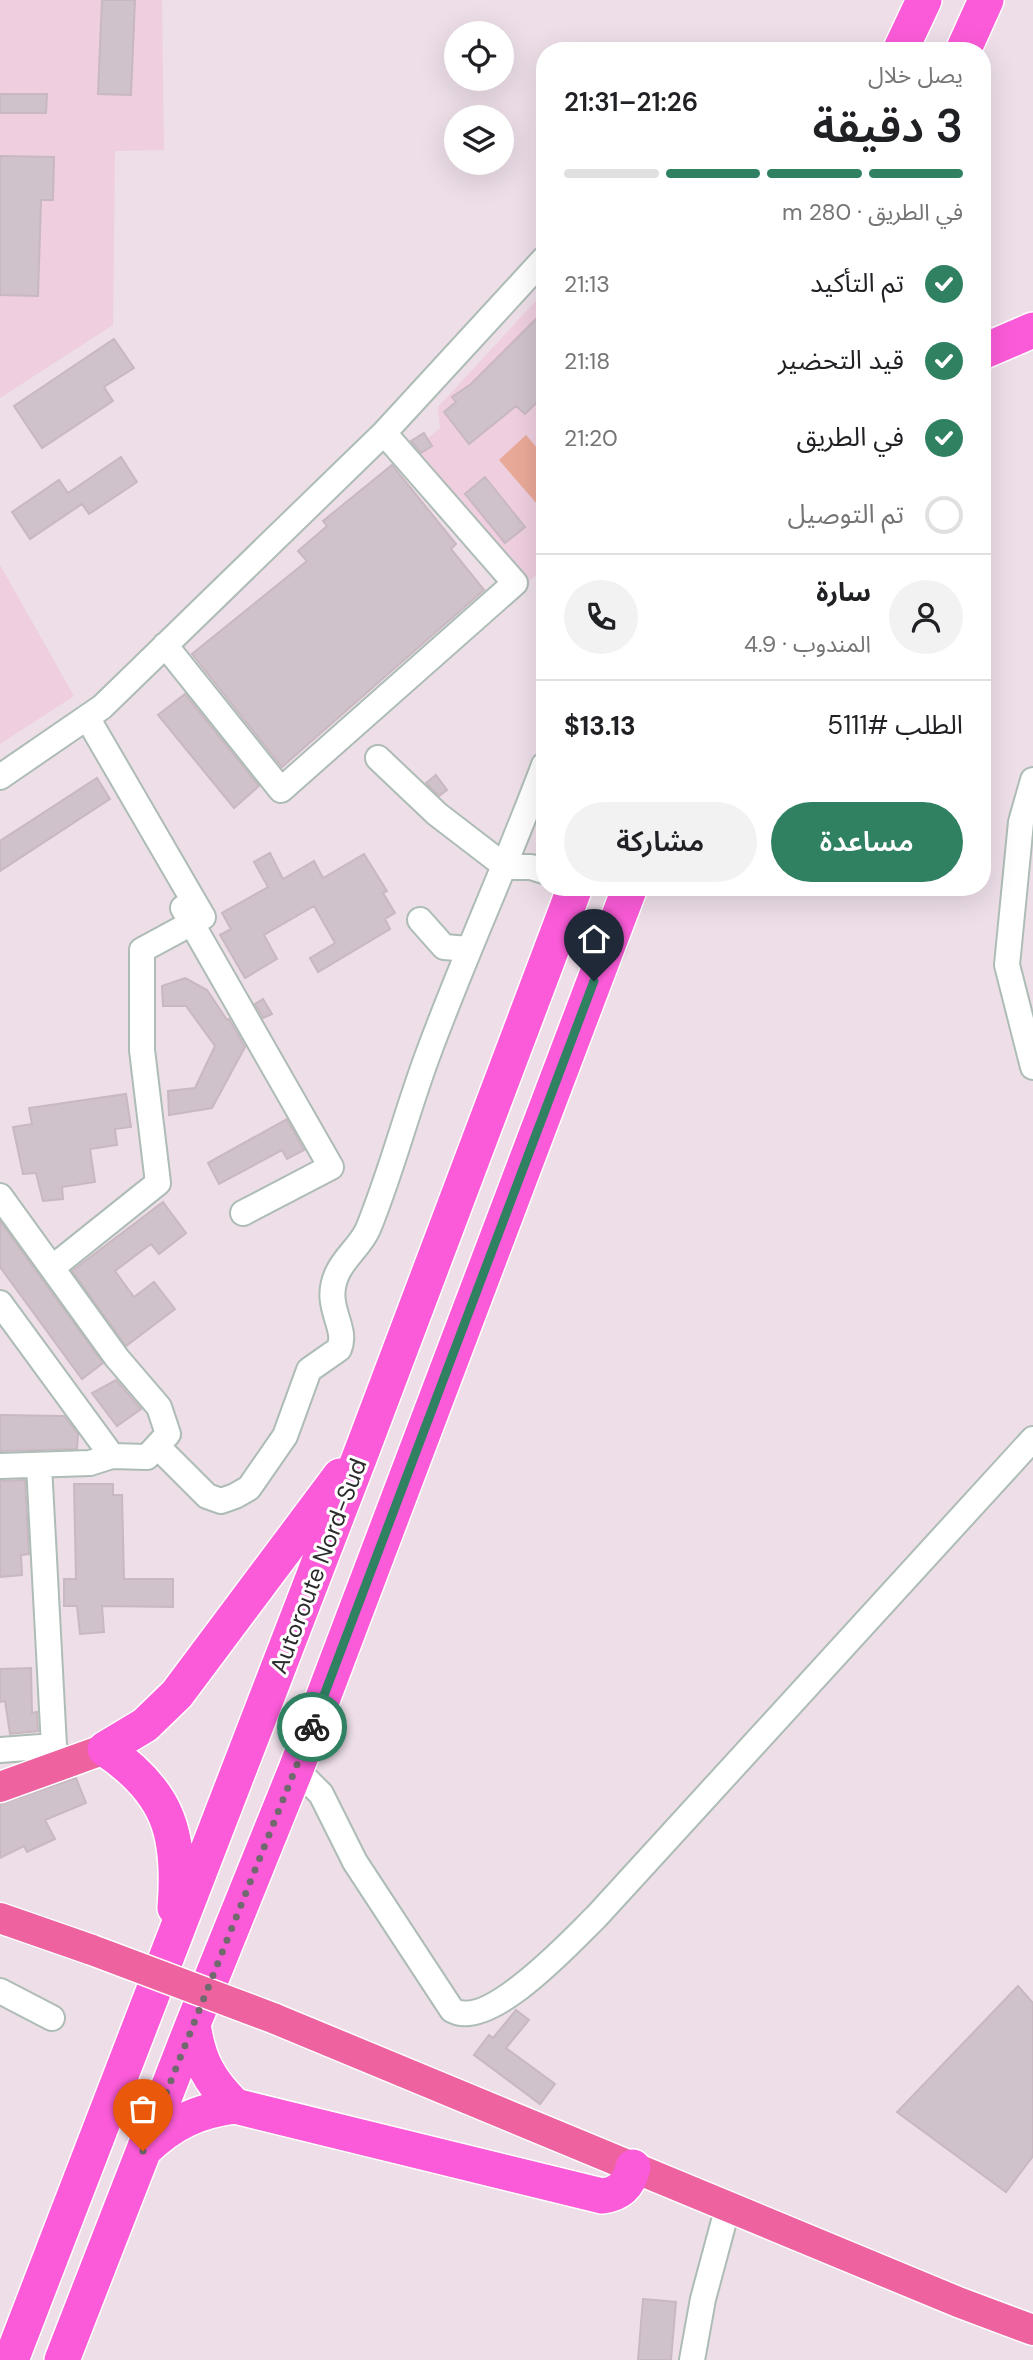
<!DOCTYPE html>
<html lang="ar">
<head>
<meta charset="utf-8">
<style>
  :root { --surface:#fff; --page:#f2f2f2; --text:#202124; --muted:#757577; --line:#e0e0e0; --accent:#2f8162 }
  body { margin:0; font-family:"DM Sans","Noto Sans Arabic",sans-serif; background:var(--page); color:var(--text); direction:rtl; height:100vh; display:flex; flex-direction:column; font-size:26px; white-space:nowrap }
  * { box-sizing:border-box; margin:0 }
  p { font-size:23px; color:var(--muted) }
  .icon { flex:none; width:38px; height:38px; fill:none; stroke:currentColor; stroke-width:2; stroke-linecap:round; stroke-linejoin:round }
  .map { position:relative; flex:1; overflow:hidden; direction:ltr }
  .sheet { position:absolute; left:536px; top:42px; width:455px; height:854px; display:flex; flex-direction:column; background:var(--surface); border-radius:28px; box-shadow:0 7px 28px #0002; direction:rtl }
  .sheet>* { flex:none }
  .fabs { position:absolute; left:444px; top:21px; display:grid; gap:14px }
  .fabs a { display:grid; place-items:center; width:70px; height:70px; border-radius:50%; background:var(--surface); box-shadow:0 7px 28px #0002; font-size:35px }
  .pin { position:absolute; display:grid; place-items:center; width:60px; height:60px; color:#fff; margin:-72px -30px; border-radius:50% 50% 50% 0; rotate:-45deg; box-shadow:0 0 7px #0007 }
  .pin .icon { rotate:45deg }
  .courier { position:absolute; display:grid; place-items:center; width:70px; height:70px; margin:-35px; border:5px solid #2f8162; border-radius:50%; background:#fff; color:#222; box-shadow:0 2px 9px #0007 }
  .overview em { font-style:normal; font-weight:600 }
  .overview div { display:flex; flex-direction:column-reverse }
  .overview { display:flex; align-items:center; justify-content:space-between; height:119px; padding:0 28px }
  h1 { font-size:46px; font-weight:600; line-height:52px }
  .bar { display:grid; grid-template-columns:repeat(4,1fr); gap:10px 7px; align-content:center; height:84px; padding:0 28px }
  .bar i { height:9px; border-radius:5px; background:var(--line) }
  .bar .on { background:var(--accent) }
  .bar p { grid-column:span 4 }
  .line { display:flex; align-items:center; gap:18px; padding:0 28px; border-top:2px solid var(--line) }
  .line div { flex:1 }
  .round { display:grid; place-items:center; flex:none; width:74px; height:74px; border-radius:37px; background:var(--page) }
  ol { padding:0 28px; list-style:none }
  li { display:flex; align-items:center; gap:21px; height:77px }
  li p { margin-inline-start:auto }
  li .icon { padding:7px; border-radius:50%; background:var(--accent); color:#fff; stroke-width:4 }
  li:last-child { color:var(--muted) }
  li i { width:38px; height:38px; border:4px solid var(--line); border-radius:50% }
  .action { display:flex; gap:14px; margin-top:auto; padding:14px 28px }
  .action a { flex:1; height:80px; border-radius:42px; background:var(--accent); color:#fff; font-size:28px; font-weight:600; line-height:80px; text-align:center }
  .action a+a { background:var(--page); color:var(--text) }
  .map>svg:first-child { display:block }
</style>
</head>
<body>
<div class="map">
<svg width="1033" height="2360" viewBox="0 0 1033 2360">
  <rect width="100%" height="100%" fill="#eddee8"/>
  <!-- education -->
  <path fill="#eecedf" d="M0 0H162L164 150 115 151 113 325 0 398Z
    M544 292V569L527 582 413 451 440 428 438 407Z
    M0 565 74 696 0 744Z"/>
  <!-- pitch -->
  <path fill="#e9a998" d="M526 435 544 456V512L499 460Z"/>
  <!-- building -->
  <path fill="#d0c2ca" stroke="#c8b8c1" stroke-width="2" d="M102 0H135L131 95 98 94Z
    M0 94H47L46 113H0Z
    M0 156 54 157 53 200H41L38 296 0 295Z
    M544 311V395L525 414 516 406 469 444 444 412 456 402 452 397 471 384Z
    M114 339 134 368 104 387 113 401 42 448 14 406Z
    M424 433 432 446 421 453 411 441Z
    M121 457 137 482 89 514 82 504 30 539 12 512 59 480 68 493Z
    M392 465 456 544 451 549 484 590 282 767 192 654 307 561 298 551 327 526 323 521Z
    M485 477 525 527 505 543 465 494Z
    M185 694 259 786 234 808 158 715Z
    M436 775 447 790 439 796 426 783Z
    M97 778 110 799 0 871V841Z
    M270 853 283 879 314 861 323 878 364 854 387 891 383 893 395 913 385 919 390 929 318 972 310 958 335 943 314 906 264 935 277 959 245 978 220 935 231 929 222 913 268 887 254 862Z
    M185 978 207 990 227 1020 229 1019 245 1047 212 1108 169 1115 168 1091 195 1088 215 1046 186 1006H163L162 986Z
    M263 999 272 1014 263 1018 255 1004Z
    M126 1094 131 1127 115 1129 117 1145 90 1149 95 1182 62 1187 63 1199 43 1201 36 1173 23 1174 13 1127 32 1124 29 1108Z
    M287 1119 304 1150 287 1159 282 1150 219 1184 208 1163Z
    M163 1202 186 1233 159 1254 151 1244 115 1271 134 1297 154 1282 175 1309 126 1346 72 1271Z
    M0 1221 103 1363 82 1379 0 1267Z
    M116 1380 141 1409 117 1426 92 1393Z
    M0 1415 64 1416 78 1434 77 1449 0 1451Z
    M25 1480 29 1554 21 1555 22 1575 0 1577V1481Z
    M74 1484H113V1495H122L124 1579H173V1607L102 1606 104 1632 80 1634 77 1606H64V1579H76Z
    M31 1668 32 1713 37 1712 38 1731 10 1734 5 1701 0 1702V1669Z
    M76 1778 86 1803 45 1820 55 1839 27 1852 24 1846 0 1858V1804Z
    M1018 1986 1033 2003V2156L1006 2192 897 2112Z
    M516 2010 529 2020 506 2048 555 2084 540 2104 474 2055 489 2035 493 2038Z
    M643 2299 676 2302 671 2360H638Z"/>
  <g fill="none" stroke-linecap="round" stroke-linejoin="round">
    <defs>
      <path id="minor" d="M165 645 281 790 515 583 384 433
        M378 758 437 814 506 867H531L544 871
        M0 777 102 707 384 433 544 259
        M1033 780 1021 822 1007 965 1033 1067
        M183 908 331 1167 243 1213
        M420 920 444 947 469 949
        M0 1196 117 1358 159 1407 168 1434 147 1457 112 1456
        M53 1267 158 1183 142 1050V950L203 917 88 719
        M0 1303 112 1456 90 1463 0 1466
        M159 1448 207 1496 221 1501 235 1496 249 1488 285 1436 309 1370 339 1349C349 1326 321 1306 338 1272 345 1257 361 1245 368 1229 391 1173 406 1114 427 1057 463 959 507 864 544 765
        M39 1465 54 1746
        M0 1750 54 1746 59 1760
        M296 1769 321 1794 355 1862 452 2010C489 2032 572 1940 596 1917L1033 1439
        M0 1991 52 2018
        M692 2360 703 2299 728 2206"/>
      <path id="major" d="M0 1787 105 1749
        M0 1918 92 1950
        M273 2018 958 2302 1033 2330"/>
      <path id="highway" d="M900 51 924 0
        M963 51 986 0
        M982 352 1033 330
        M175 1908C181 1834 169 1792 105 1749L145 1725 177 1694 340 1476
        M193 2024C198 2060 209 2081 235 2106
        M144 2150C172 2123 197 2111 235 2106L602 2196C620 2194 629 2185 633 2167
        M11 2360 360 1456 575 887
        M62 2360 193 2024 296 1769 630 887"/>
    </defs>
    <!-- minor casing -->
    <use href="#minor" stroke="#aebcb6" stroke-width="28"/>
    <!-- major casing -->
    <use href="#major" stroke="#fff" stroke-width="33"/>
    <!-- highway casing -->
    <use href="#highway" stroke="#fff" stroke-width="38"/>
    <!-- minor -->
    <use href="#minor" stroke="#fff" stroke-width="24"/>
    <!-- major -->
    <use href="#major" stroke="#ee62a0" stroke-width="30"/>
    <!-- highway -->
    <use href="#highway" stroke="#fb5bd8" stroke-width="35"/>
    <defs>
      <path id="major-bridge" d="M92 1950 273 2018"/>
    </defs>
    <!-- major-bridge casing -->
    <use href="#major-bridge" stroke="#fff" stroke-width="33" stroke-linecap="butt"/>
    <!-- major-bridge -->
    <use href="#major-bridge" stroke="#ee62a0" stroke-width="30"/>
  </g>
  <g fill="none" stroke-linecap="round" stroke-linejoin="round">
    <!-- done -->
    <path stroke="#706a6e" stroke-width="7" stroke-dasharray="0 12.6" d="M143 2151 312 1727"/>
    <!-- route -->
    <path stroke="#2f8162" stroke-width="9" d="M312 1727 594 981"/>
  </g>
  <g text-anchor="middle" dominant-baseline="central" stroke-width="6" stroke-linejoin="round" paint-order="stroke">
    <!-- street labels -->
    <g font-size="24" fill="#2c2c2c" stroke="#fff">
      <text transform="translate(318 1566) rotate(-69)">Autoroute Nord-Sud</text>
    </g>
  </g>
</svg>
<div class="fabs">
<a><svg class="icon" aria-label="locate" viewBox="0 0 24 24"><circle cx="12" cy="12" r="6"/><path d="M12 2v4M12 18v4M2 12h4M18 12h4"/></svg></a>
<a><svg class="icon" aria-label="layers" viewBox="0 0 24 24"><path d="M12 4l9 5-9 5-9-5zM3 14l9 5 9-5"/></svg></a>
</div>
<div class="pin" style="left:143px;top:2151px;background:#ea580c"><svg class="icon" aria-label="bag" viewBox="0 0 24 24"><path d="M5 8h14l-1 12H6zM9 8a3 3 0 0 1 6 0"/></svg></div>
<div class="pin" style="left:594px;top:981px;background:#1f2937"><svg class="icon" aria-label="home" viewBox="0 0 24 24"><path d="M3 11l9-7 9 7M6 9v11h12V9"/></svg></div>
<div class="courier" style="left:312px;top:1727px"><svg class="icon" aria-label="bike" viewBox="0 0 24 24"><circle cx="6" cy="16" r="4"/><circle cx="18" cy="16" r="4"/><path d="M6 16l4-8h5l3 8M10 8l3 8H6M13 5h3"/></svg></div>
<section class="sheet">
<div class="overview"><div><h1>3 دقيقة</h1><p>يصل خلال</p></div><em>21:26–21:31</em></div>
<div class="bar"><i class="on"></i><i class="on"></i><i class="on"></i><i></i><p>في الطريق · 280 m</p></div>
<ol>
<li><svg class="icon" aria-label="check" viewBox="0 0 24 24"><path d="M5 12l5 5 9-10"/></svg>تم التأكيد<p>21:13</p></li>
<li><svg class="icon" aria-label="check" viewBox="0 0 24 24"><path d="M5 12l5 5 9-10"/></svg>قيد التحضير<p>21:18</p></li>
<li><svg class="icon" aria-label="check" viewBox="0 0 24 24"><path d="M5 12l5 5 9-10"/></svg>في الطريق<p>21:20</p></li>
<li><i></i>تم التوصيل</li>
</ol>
<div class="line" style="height:126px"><a class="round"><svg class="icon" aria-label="person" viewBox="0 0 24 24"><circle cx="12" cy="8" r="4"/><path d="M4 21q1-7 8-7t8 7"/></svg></a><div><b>سارة</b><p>المندوب · 4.9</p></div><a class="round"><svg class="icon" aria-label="phone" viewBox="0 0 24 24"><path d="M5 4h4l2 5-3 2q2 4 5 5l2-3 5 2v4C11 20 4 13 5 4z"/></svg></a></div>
<div class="line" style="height:91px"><div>الطلب #5111</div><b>$13.13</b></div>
<div class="action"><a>مساعدة</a><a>مشاركة</a></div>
</section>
</div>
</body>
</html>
